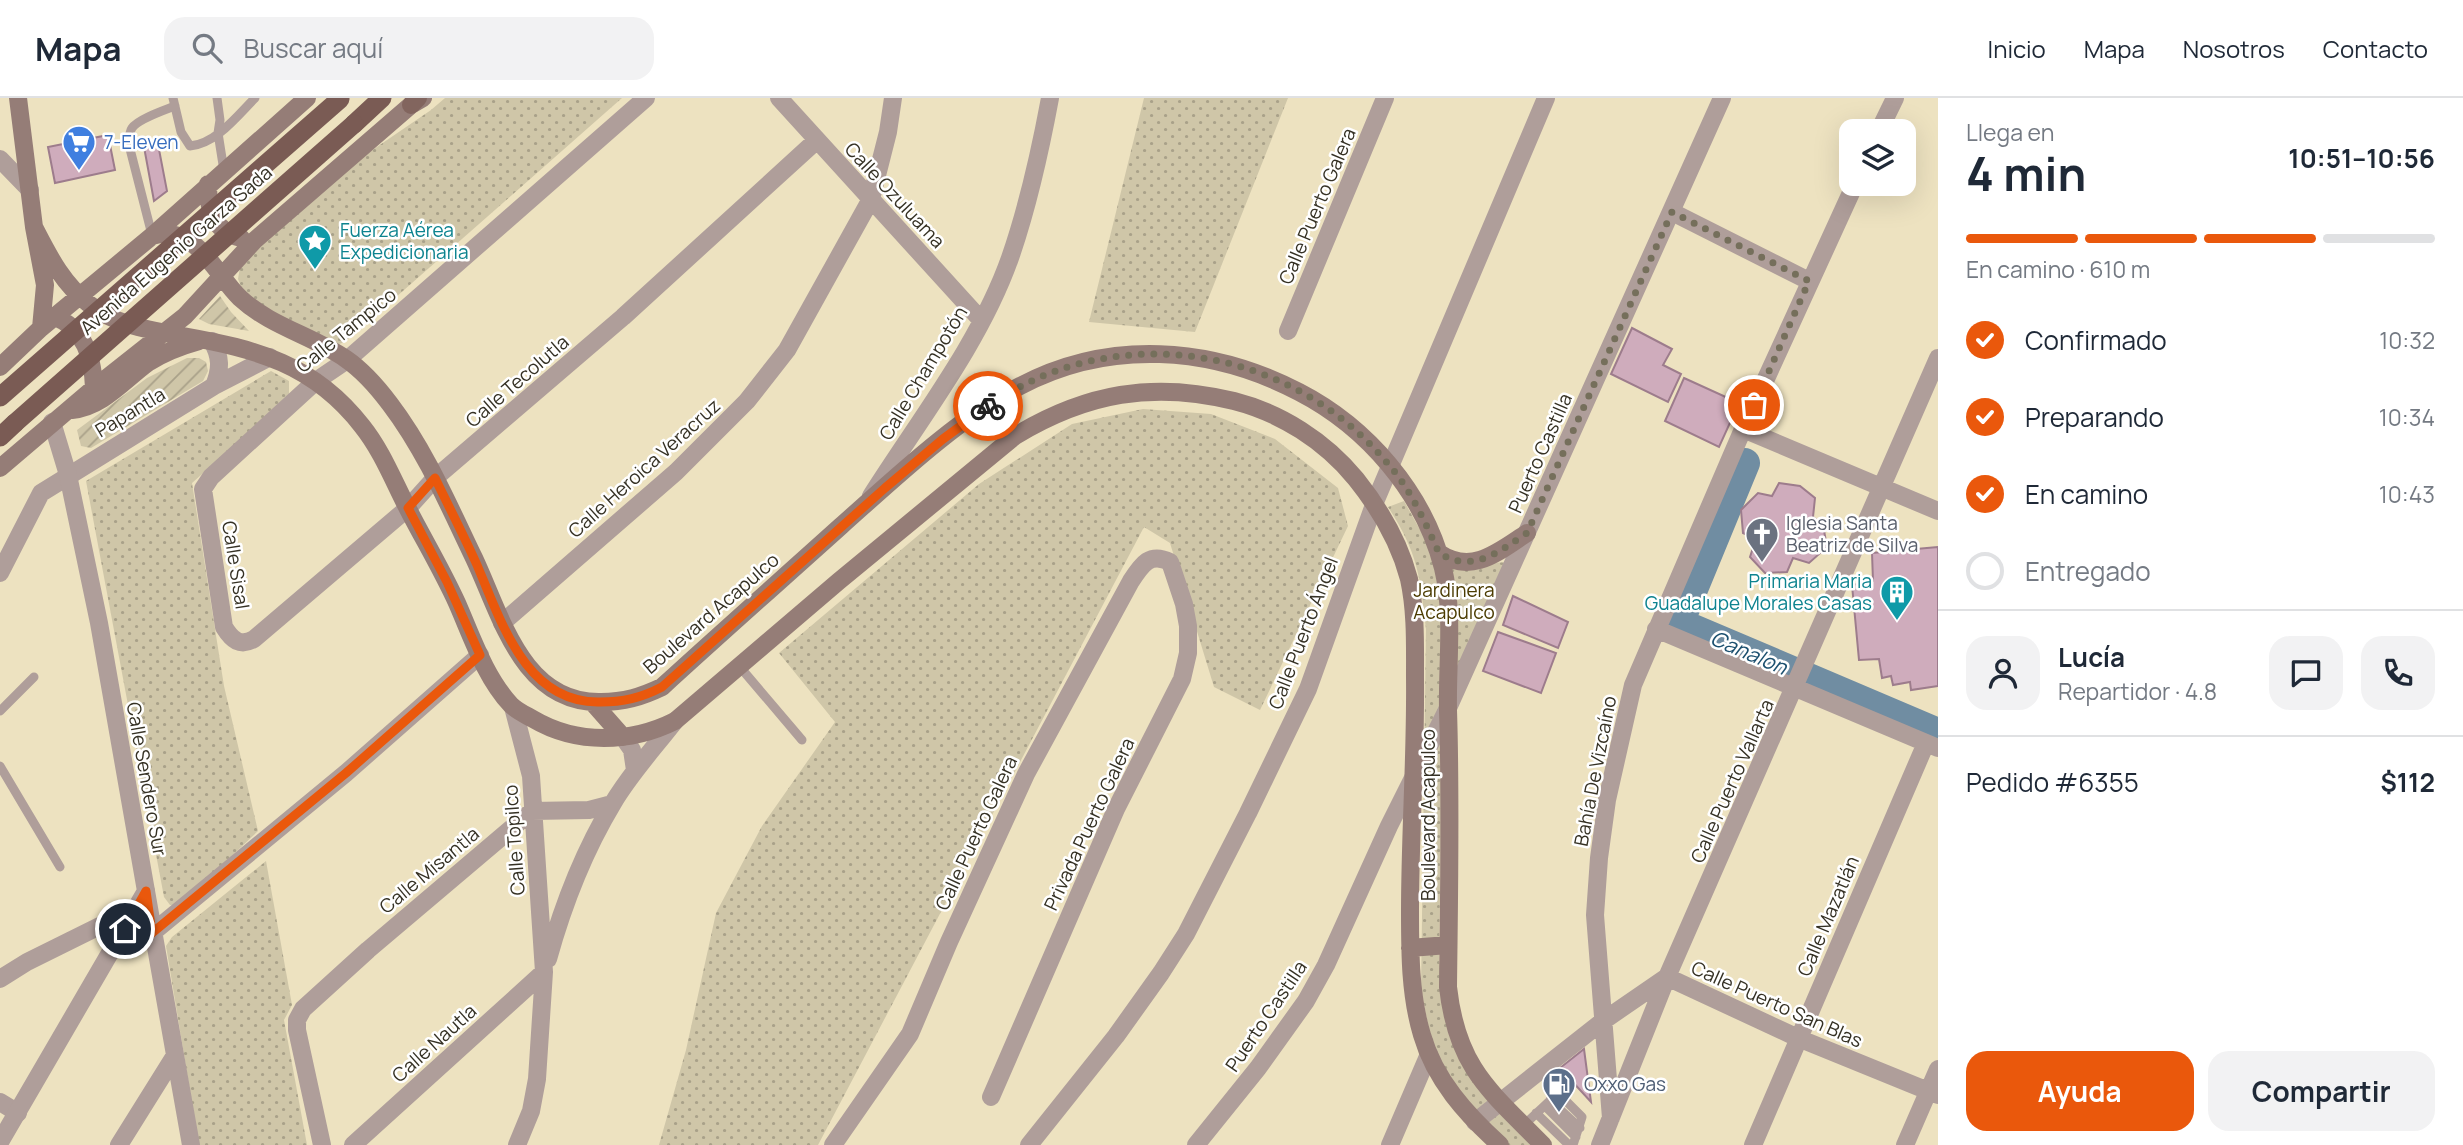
<!DOCTYPE html>
<html lang="es">
<head>
<meta charset="utf-8">
<style>
  :root { --surface:#fff; --page:#f2f2f3; --text:#1f2937; --muted:#747a83; --line:#e0e1e3; --accent:#ea580c }
  body { margin:0; font-family:Manrope,sans-serif; background:var(--page); color:var(--text); height:100vh; display:flex; flex-direction:column; font-size:26px; white-space:nowrap }
  * { box-sizing:border-box; margin:0 }
  p { font-size:23px; color:var(--muted) }
  .icon { flex:none; width:38px; height:38px; fill:none; stroke:currentColor; stroke-width:2; stroke-linecap:round; stroke-linejoin:round }
  .map { position:relative; flex:1; overflow:hidden }
  .drawer { display:flex; flex-direction:column; background:var(--surface); width:525px }
  .drawer>* { flex:none }
  .fabs { position:absolute; left:1839px; top:21px; display:grid; gap:14px }
  .fabs a { display:grid; place-items:center; width:77px; height:77px; border-radius:14px; background:var(--surface); box-shadow:0 7px 28px #0002; font-size:35px }
  .pin { position:absolute; display:grid; place-items:center; width:60px; height:60px; color:#fff; margin:-30px; border:4px solid #fff; border-radius:50%; box-shadow:0 2px 7px #0007 }
  .courier { position:absolute; display:grid; place-items:center; width:70px; height:70px; margin:-35px; border:5px solid #ea580c; border-radius:50%; background:#fff; color:#222; box-shadow:0 2px 9px #0007 }
  .overview em { font-style:normal; font-weight:700 }
  .overview div { display:flex; flex-direction:column-reverse }
  .overview { display:flex; align-items:center; justify-content:space-between; height:119px; padding:0 28px }
  h1 { font-size:46px; font-weight:700; line-height:52px }
  .bar { display:grid; grid-template-columns:repeat(4,1fr); gap:10px 7px; align-content:center; height:84px; padding:0 28px }
  .bar i { height:9px; border-radius:5px; background:var(--line) }
  .bar .selected { background:var(--accent) }
  .bar p { grid-column:span 4 }
  .line { display:flex; align-items:center; gap:18px; padding:0 28px; border-top:2px solid var(--line) }
  .line div { flex:1 }
  .round { display:grid; place-items:center; flex:none; width:74px; height:74px; border-radius:21px; background:var(--page) }
  ol { padding:0 28px; list-style:none }
  li { display:flex; align-items:center; gap:21px; height:77px }
  li p { margin-inline-start:auto }
  li .icon { padding:7px; border-radius:50%; background:var(--accent); color:#fff; stroke-width:4 }
  li:last-child { color:var(--muted) }
  li i { width:38px; height:38px; border:4px solid var(--line); border-radius:50% }
  .cta { display:flex; gap:14px; margin-top:auto; padding:14px 28px }
  .cta a { flex:1; height:80px; border-radius:21px; background:var(--accent); color:#fff; font-size:28px; font-weight:700; line-height:80px; text-align:center }
  .cta a+a { background:var(--page); color:var(--text) }
  header { display:flex; align-items:center; gap:42px; box-sizing:border-box; height:98px; padding:0 35px; background:var(--surface); border-bottom:2px solid var(--line) }
  header strong { font-size:33px }
  nav { display:flex; gap:38px; margin-inline-start:auto; font-size:24px }
  .search { width:490px; height:63px; background:var(--page); display:flex; align-items:center; gap:18px; box-sizing:border-box; padding:0 24px; border-radius:21px; color:var(--muted); font-size:26px }
  main { display:flex; flex:1; min-height:0 }
  .map>svg:first-child { display:block }
</style>
</head>
<body>
<header>
<strong>Mapa</strong>
<div class="search"><svg class="icon" aria-label="search" viewBox="0 0 24 24"><circle cx="10" cy="10" r="6"/><path d="M15 15l6 6"/></svg>Buscar aquí</div>
<nav><a>Inicio</a><a>Mapa</a><a>Nosotros</a><a>Contacto</a></nav>
</header>
<main>
<div class="map">
<svg width="1938" height="1047" viewBox="0 0 1938 1047">
  <defs>
    <pattern id="grass-dots" width="8" height="8" patternUnits="userSpaceOnUse" patternTransform="scale(1.75)"><rect width="8" height="8" fill="#cfc6a8"/><path d="M2 2h.1M6 6h.1" fill="none" stroke="#a9a189" stroke-width="1.8" stroke-linecap="round"/></pattern>
    <pattern id="garden-furrows" width="10" height="10" patternUnits="userSpaceOnUse" patternTransform="scale(1.75)"><rect width="10" height="10" fill="#cfc6a8"/><path d="M-1 1l2-2M0 10L10 0M9 11l2-2" fill="none" stroke="#a9a189"/></pattern>
  </defs>
  <rect width="100%" height="100%" fill="#ede2c0"/>
  <!-- grass -->
  <path fill="url(#grass-dots)" d="M445 0H622L345 244 336 247 326 245 244 196 238 181 240 169 248 154 327 83 431 12Z
    M1144 0H1288L1195 234 1089 224Z
    M271 273 289 283V299L192 385 224 588 258 733 179 808 170 807 164 799 86 383Z
    M1143 311 1211 316 1275 341 1338 390 1348 428 1260 612 1214 589 1170 445 1144 429 818 1047H659L686 952 716 815 762 728 835 624 779 555 979 386 1072 326Z
    M1404 403 1434 457 1490 465 1508 464 1443 602 1439 862 1446 922 1532 1047H1506C1479 1020 1444 982 1433 945 1427 927 1425 908 1421 891L1426 531C1420 478 1418 455 1388 409Z
    M266 763 292 907 284 922 307 1047H199L166 848 172 839Z"/>
  <!-- garden -->
  <path fill="url(#garden-furrows)" d="M220 198 231 214 249 233 209 226 199 221Z
    M187 260H199L206 264 208 273 203 283 91 350 81 348 77 332 147 280Z"/>
  <g fill="none" stroke-linecap="round" stroke-linejoin="round">
    <!-- river -->
    <path stroke="#708da2" stroke-width="30" d="M1745 365 1679 525 1938 635"/>
  </g>
  <!-- building -->
  <path fill="#cfacbc" stroke="#9d7c8c" stroke-width="2" d="M108 37 115 72 55 85 48 49Z
    M157 41 167 93 154 103 144 49 148 43Z
    M1632 230 1672 251 1663 267 1681 276 1668 304 1611 276Z
    M1684 280 1739 305 1719 349 1665 323Z
    M1779 385 1800 388 1815 400 1813 419 1823 427 1827 449 1809 465 1793 460 1787 474 1765 475 1750 459 1756 441 1743 435 1741 412 1758 395 1772 398Z
    M1938 449V588L1911 592 1910 584 1893 587 1891 578 1882 580 1879 561 1859 562 1852 487 1873 483 1872 455Z
    M1513 498 1568 524 1558 550 1503 527Z
    M1498 534 1556 555 1541 595 1483 573Z
    M1584 951 1591 1004 1560 970Z"/>
  <g fill="none" stroke-linecap="round" stroke-linejoin="round">
    <!-- service -->
    <path stroke="#af9e9a" stroke-width="9" d="M173 0 181 34 190 48C216 46 238 17 255 0
      M217 0 220 22 218 35 224 73
      M152 137 129 47C129 42 129 34 132 30 138 21 165 12 175 8
      M740 569 802 642
      M0 613 34 579
      M0 668 60 769
      M1550 1002 1580 1030
      M1545 1008 1576 1039
      M1536 1015 1569 1047
      M1524 1027 1556 997H1560L1582 1019 1573 1047"/>
    <!-- minor -->
    <path stroke="#af9e9a" stroke-width="18" d="M646 0 347 262 316 283 211 379 203 391 224 529C232 542 240 549 254 541L408 410 435 380 623 219 817 42
      M779 0 981 222
      M1879 33 1895 0
      M0 61 30 92
      M1672 114 1809 183
      M1288 233 1385 0
      M212 243C221 259 221 271 214 288
      M1743 331 1938 413
      M871 398C919 322 980 245 1010 160 1028 108 1040 54 1050 0
      M0 475 41 395 214 288 270 259
      M502 525 676 374 747 303 787 252 871 101 888 34 893 0
      M1656 531 1938 650
      M513 609 531 678 544 874 537 981 531 1013 517 1047
      M623 639 632 652 635 672
      M146 793 191 1047
      M152 835 346 675 480 557
      M548 861C563 807 584 753 613 705 630 676 654 650 675 623
      M0 881 27 864 138 809
      M0 1004 18 1015
      M1611 1020 1595 817 1599 760 1607 702 1633 587 1743 331 1855 86
      M1475 1024 1603 923 1667 879 1798 940 1938 997
      M119 1047 174 959
      M322 1047 297 932V922L303 911 368 852 532 713 589 712 612 706
      M353 1047 544 874
      M833 1047 910 936 949 844 1026 676 1131 483C1142 466 1150 454 1170 464L1184 506 1188 528V555L1182 581 1116 711 991 999
      M1029 1047 1116 938 1161 875 1186 836 1248 715 1308 591 1375 404 1546 0
      M1390 1047 1429 956
      M1600 1047 1667 879 1938 260
      M1753 1047 1926 645
      M1905 1047 1938 971"/>
    <!-- tertiary -->
    <path stroke="#af9e9a" stroke-width="18" d="M0 1044 146 793 99 525 68 377 52 324
      M1196 1047 1258 970 1306 903 1326 867 1389 728 1448 610 1722 0"/>
    <!-- secondary -->
    <path stroke="#957d77" stroke-width="18" d="M18 0 34 129 45 187 41 230
      M208 86C208 112 213 133 241 140
      M34 129C49 158 62 185 89 206 115 227 150 232 183 238 256 251 314 266 362 328 382 353 393 382 408 411 424 442 442 472 457 505 472 539 485 579 511 607 517 613 526 617 533 621 577 647 631 645 675 623L839 483 1015 338C1086 295 1153 283 1234 303 1281 315 1325 343 1356 381 1380 411 1399 443 1409 481 1416 513 1415 546 1415 579 1416 657 1410 735 1410 813 1410 855 1410 897 1422 937 1435 982 1466 1016 1500 1047
      M152 138C195 124 215 176 240 200 270 228 313 238 346 261 362 272 378 290 390 306 425 352 449 408 474 460 501 517 522 606 601 604 624 604 641 599 662 589 721 535 781 482 841 428 895 380 957 321 1020 288 1109 241 1211 248 1299 294 1367 329 1424 395 1443 470 1454 516 1447 565 1448 612 1451 704 1449 796 1448 889 1457 970 1490 993 1543 1047
      M55 219C85 231 93 260 94 290
      M0 269 41 230 152 138 307 0
      M72 312C103 309 124 282 149 264 165 254 181 248 199 243
      M0 370 94 290 185 218 255 142 411 7 423 0
      M1439 455C1472 477 1498 454 1527 435
      M593 605 623 639
      M1410 850 1448 847"/>
    <!-- primary -->
    <path stroke="#82655e" stroke-width="18" d="M411 7 418 0"/>
    <!-- trunk -->
    <path stroke="#7a5b54" stroke-width="19" d="M354 26 382 0
      M0 339 15 325"/>
    <!-- trunk-bridge -->
    <path stroke="#7a5b54" stroke-width="19" d="M0 299 340 1
      M15 325 354 26"/>
  </g>
  <g fill="none" stroke-linecap="round" stroke-linejoin="round">
    <!-- done -->
    <path stroke="#756f5b" stroke-width="7" stroke-dasharray="0 12.6" d="M988 308C1116 219 1291 248 1389 367 1411 392 1425 424 1439 455 1473 476 1498 454 1527 435L1672 114 1809 183 1754 307"/>
    <!-- route -->
    <path stroke="#ea580c" stroke-width="9" d="M125 831 146 793 152 835 346 675 480 557 447 484 408 410 435 380C449 409 464 438 477 467 501 523 526 606 600 604 623 604 641 600 662 589L885 390 943 341 988 308"/>
  </g>
  <!-- icons -->
  <defs>
    <symbol id="supermarket-pin" viewBox="-11 -11 22 30"><path d="M0 17L-7.5 6A9.5 9.5 0 1 1 7.5 6Z" fill="#3f7fe0" stroke="#fff"/><path d="M-6-5.5h2.5l.6 2H6L4.5 2H-2.5L-4.4-4H-6ZM-1.5 3.2a1.3 1.3 0 1 0 .1 0ZM3 3.2a1.3 1.3 0 1 0 .1 0Z" fill="#fff"/></symbol>
    <symbol id="sight-pin" viewBox="-11 -11 22 30"><path d="M0 17L-7.5 6A9.5 9.5 0 1 1 7.5 6Z" fill="#0f9aa8" stroke="#fff"/><path d="M0-6L1.8-2.2L6-1.7L2.9 1.2L3.7 5.4L0 3.3L-3.7 5.4L-2.9 1.2L-6-1.7L-1.8-2.2Z" fill="#fff"/></symbol>
    <symbol id="church-pin" viewBox="-11 -11 22 30"><path d="M0 17L-7.5 6A9.5 9.5 0 1 1 7.5 6Z" fill="#6b7280" stroke="#fff"/><path d="M-1.2-6h2.4v3.5h3.3v2.4h-3.3V6h-2.4V-.1h-3.3v-2.4h3.3Z" fill="#fff"/></symbol>
    <symbol id="building-pin" viewBox="-11 -11 22 30"><path d="M0 17L-7.5 6A9.5 9.5 0 1 1 7.5 6Z" fill="#0f9aa8" stroke="#fff"/><path d="M-4-6H4V6H1V3H-1V6H-4ZM-2.5-4.3h1.7v1.8h-1.7ZM.8-4.3h1.7v1.8H.8ZM-2.5-1h1.7V.8h-1.7ZM.8-1h1.7V.8H.8Z" fill="#fff"/></symbol>
    <symbol id="fuel-pin" viewBox="-11 -11 22 30"><path d="M0 17L-7.5 6A9.5 9.5 0 1 1 7.5 6Z" fill="#5c6f8a" stroke="#fff"/><path d="M-5.5-6h7V0h2V4h1.3V-2.5L3-4.5l.8-.8L6-3V5H2.5V1h-1V6h-7ZM-4.2-4.7v3.2H.2V-4.7Z" fill="#fff"/></symbol>
  </defs>
  <g fill-rule="evenodd">
    <use href="#supermarket-pin" x="60" y="25" width="38" height="52"/>
    <use href="#sight-pin" x="296" y="124" width="38" height="52"/>
    <use href="#church-pin" x="1743" y="417" width="38" height="52"/>
    <use href="#building-pin" x="1878" y="475" width="38" height="52"/>
    <use href="#fuel-pin" x="1540" y="967" width="38" height="52"/>
  </g>
  <g text-anchor="middle" dominant-baseline="central" stroke-width="5" stroke-linejoin="round" paint-order="stroke">
    <!-- shop labels -->
    <g font-size="19" fill="#366cbe" stroke="#fff" text-anchor="start">
      <text x="104" y="44">7-Eleven</text>
    </g>
    <!-- street labels -->
    <g font-size="19" fill="#353124" stroke="#fff">
      <text transform="translate(895 97) rotate(47)">Calle Ozuluama</text>
      <text transform="translate(1317 108) rotate(-67)">Calle Puerto Galera</text>
      <text transform="translate(176 152) rotate(-41)">Avenida Eugenio Garza Sada</text>
      <text transform="translate(346 232) rotate(-39)">Calle Tampico</text>
      <text transform="translate(923 275) rotate(-59)">Calle Champotón</text>
      <text transform="translate(517 283) rotate(-41)">Calle Tecolutla</text>
      <text transform="translate(130 314) rotate(-31)">Papantla</text>
      <text transform="translate(1540 355) rotate(-66)">Puerto Castilla</text>
      <text transform="translate(644 370) rotate(-42)">Calle Heroica Veracruz</text>
      <text transform="translate(236 467) rotate(81)">Calle Sisal</text>
      <text transform="translate(711 515) rotate(-41)">Boulevard Acapulco</text>
      <text transform="translate(1303 535) rotate(-69)">Calle Puerto Ángel</text>
      <text transform="translate(1595 673) rotate(-79)">Bahía De Vizcaíno</text>
      <text transform="translate(147 681) rotate(80)">Calle Sendero Sur</text>
      <text transform="translate(1732 683) rotate(-66)">Calle Puerto Vallarta</text>
      <text transform="translate(1428 717) rotate(-90)">Boulevard Acapulco</text>
      <text transform="translate(1089 726) rotate(-65)">Privada Puerto Galera</text>
      <text transform="translate(976 735) rotate(-65)">Calle Puerto Galera</text>
      <text transform="translate(514 742) rotate(-94)">Calle Topilco</text>
      <text transform="translate(429 772) rotate(-40)">Calle Misantla</text>
      <text transform="translate(1828 818) rotate(-67)">Calle Mazatlán</text>
      <text transform="translate(1777 906) rotate(24)">Calle Puerto San Blas</text>
      <text transform="translate(1266 918) rotate(-56)">Puerto Castilla</text>
      <text transform="translate(434 945) rotate(-42)">Calle Nautla</text>
    </g>
    <!-- culture labels -->
    <g font-size="19" fill="#0d838f" stroke="#fff" text-anchor="start">
      <text x="340" y="132">Fuerza Aérea<tspan x="340" dy="22">Expedicionaria</tspan></text>
      <text x="1872" y="483" text-anchor="end">Primaria Maria<tspan x="1872" dy="22">Guadalupe Morales Casas</tspan></text>
    </g>
    <!-- worship labels -->
    <g font-size="19" fill="#5b616d" stroke="#fff" text-anchor="start">
      <text x="1786" y="425">Iglesia Santa<tspan x="1786" dy="22">Beatriz de Silva</tspan></text>
    </g>
    <!-- park labels -->
    <g font-size="19" fill="#4b3b00" stroke="#fff">
      <text x="1454" y="492">Jardinera<tspan x="1454" dy="22">Acapulco</tspan></text>
    </g>
    <!-- service labels -->
    <g font-size="19" fill="#4e5e75" stroke="#fff" text-anchor="start">
      <text x="1584" y="986">Oxxo Gas</text>
    </g>
    <!-- water labels -->
    <g font-size="21" font-style="italic" fill="#1c506f" stroke="#fff">
      <text transform="translate(1749 554) rotate(23)">Canalon</text>
    </g>
  </g>
</svg>
<div class="fabs">
<a><svg class="icon" aria-label="layers" viewBox="0 0 24 24"><path d="M12 4l9 5-9 5-9-5zM3 14l9 5 9-5"/></svg></a>
</div>
<div class="pin" style="left:1754px;top:307px;background:#ea580c"><svg class="icon" aria-label="bag" viewBox="0 0 24 24"><path d="M5 8h14l-1 12H6zM9 8a3 3 0 0 1 6 0"/></svg></div>
<div class="pin" style="left:125px;top:831px;background:#1f2937"><svg class="icon" aria-label="home" viewBox="0 0 24 24"><path d="M3 11l9-7 9 7M6 9v11h12V9"/></svg></div>
<div class="courier" style="left:988px;top:308px"><svg class="icon" aria-label="bike" viewBox="0 0 24 24"><circle cx="6" cy="16" r="4"/><circle cx="18" cy="16" r="4"/><path d="M6 16l4-8h5l3 8M10 8l3 8H6M13 5h3"/></svg></div>
</div>
<section class="drawer">
<div class="overview"><div><h1>4 min</h1><p>Llega en</p></div><em>10:51–10:56</em></div>
<div class="bar"><i class="selected"></i><i class="selected"></i><i class="selected"></i><i></i><p>En camino · 610 m</p></div>
<ol>
<li><svg class="icon" aria-label="check" viewBox="0 0 24 24"><path d="M5 12l5 5 9-10"/></svg>Confirmado<p>10:32</p></li>
<li><svg class="icon" aria-label="check" viewBox="0 0 24 24"><path d="M5 12l5 5 9-10"/></svg>Preparando<p>10:34</p></li>
<li><svg class="icon" aria-label="check" viewBox="0 0 24 24"><path d="M5 12l5 5 9-10"/></svg>En camino<p>10:43</p></li>
<li><i></i>Entregado</li>
</ol>
<div class="line" style="height:126px"><a class="round"><svg class="icon" aria-label="person" viewBox="0 0 24 24"><circle cx="12" cy="8" r="4"/><path d="M4 21q1-7 8-7t8 7"/></svg></a><div><b>Lucía</b><p>Repartidor · 4.8</p></div><a class="round"><svg class="icon" aria-label="chat" viewBox="0 0 24 24"><path d="M4 5h16v11H9l-5 4z"/></svg></a><a class="round"><svg class="icon" aria-label="phone" viewBox="0 0 24 24"><path d="M5 4h4l2 5-3 2q2 4 5 5l2-3 5 2v4C11 20 4 13 5 4z"/></svg></a></div>
<div class="line" style="height:91px"><div>Pedido #6355</div><b>$112</b></div>
<div class="cta"><a>Ayuda</a><a>Compartir</a></div>
</section>
</main>
</body>
</html>
